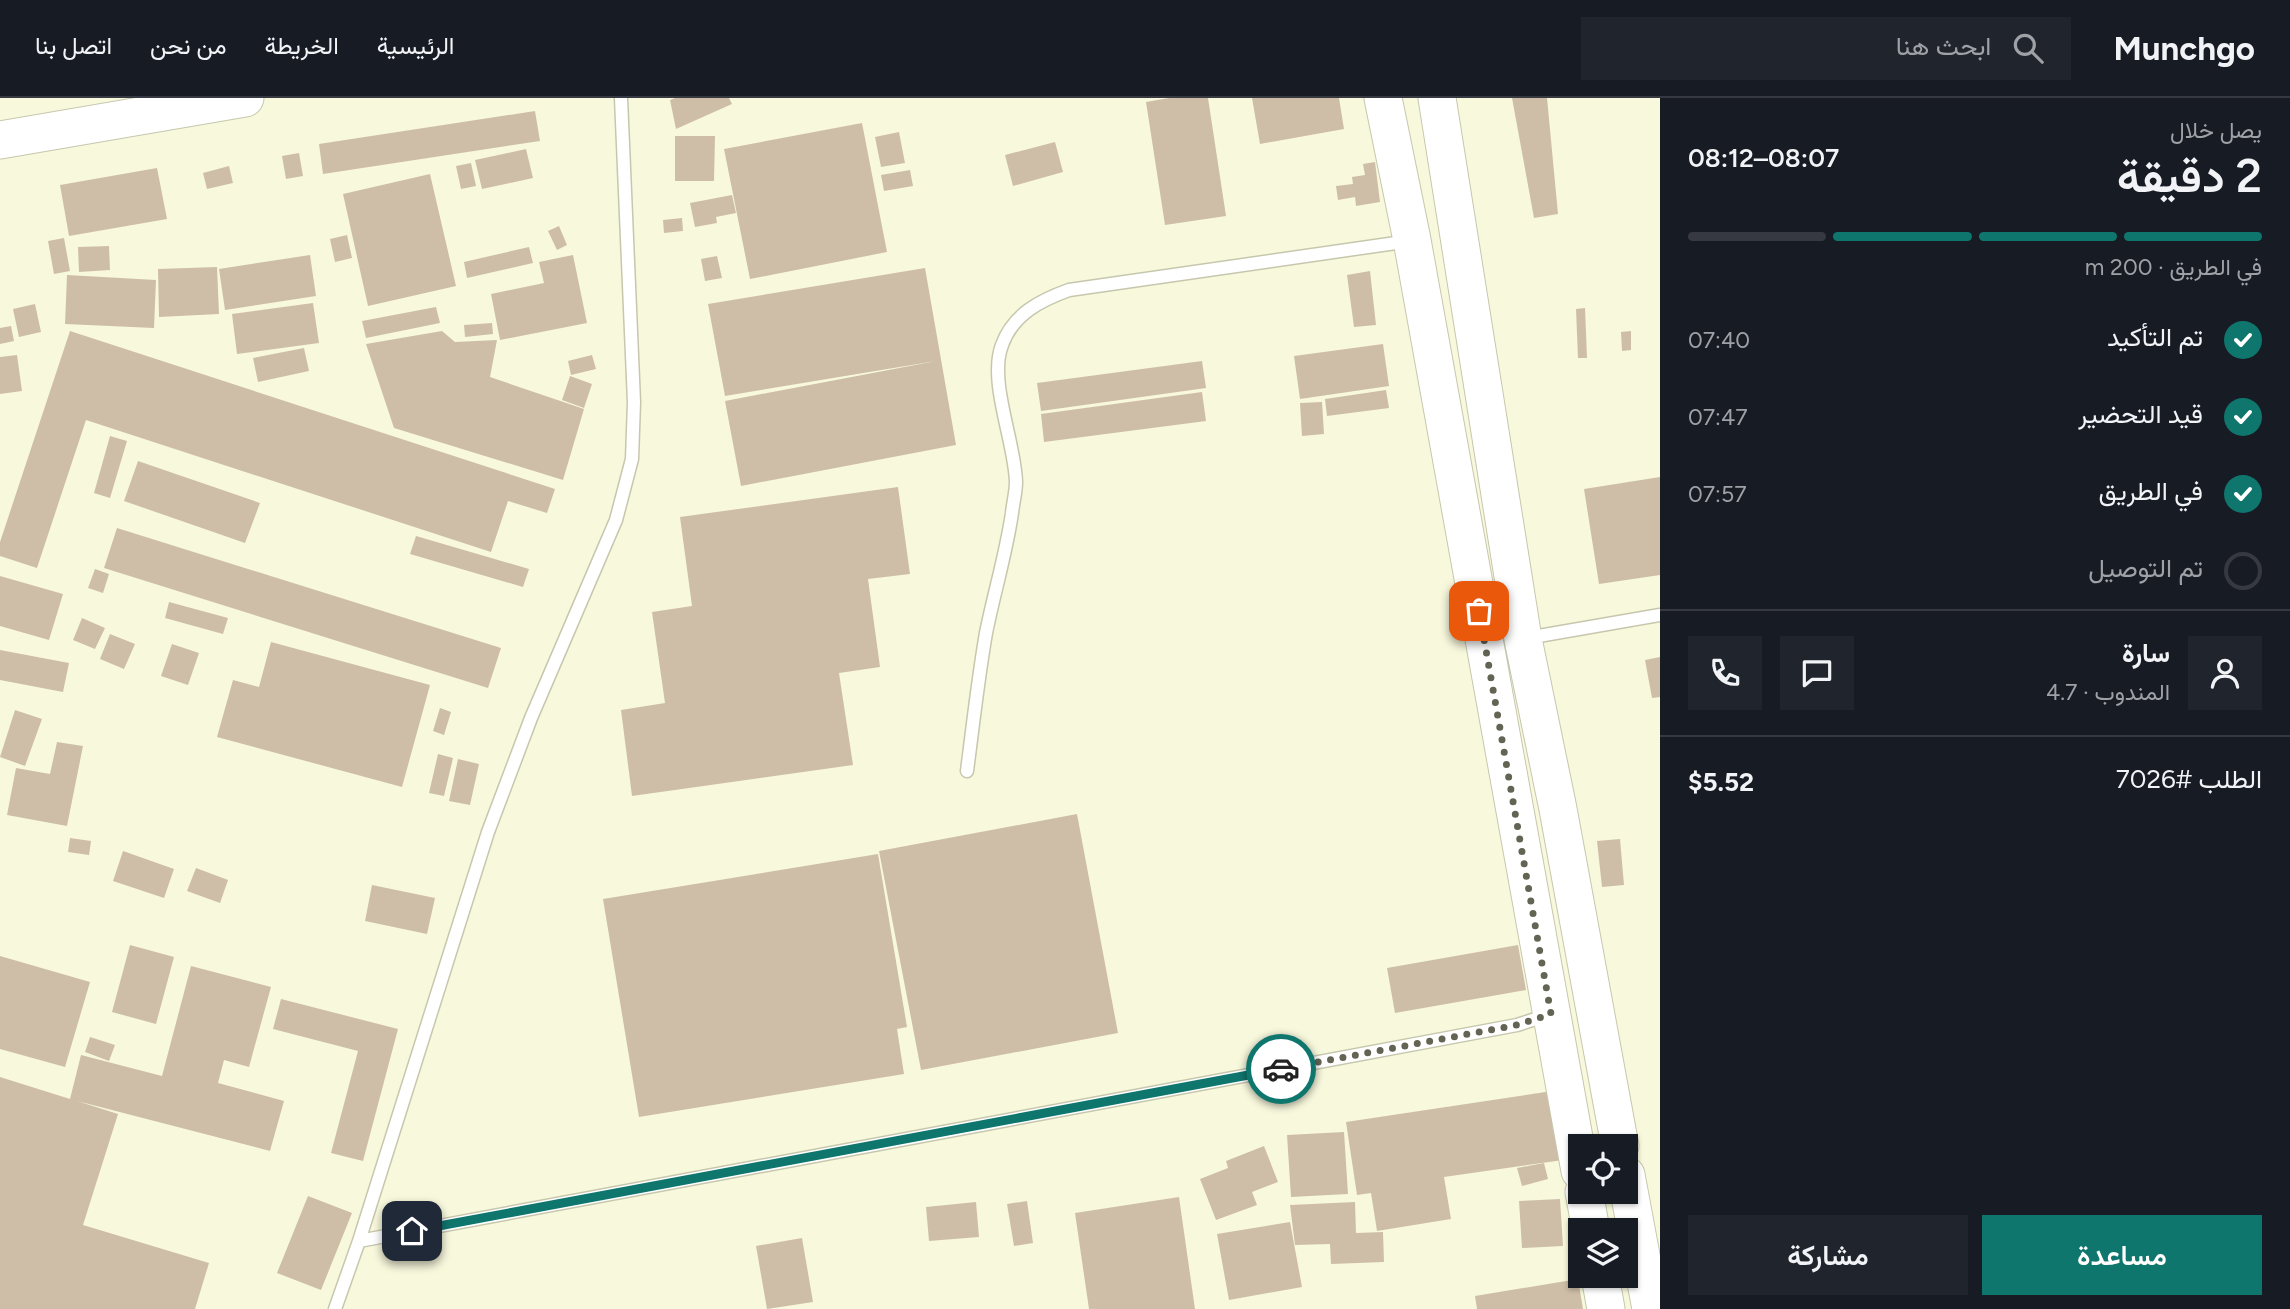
<!DOCTYPE html>
<html lang="ar">
<head>
<meta charset="utf-8">
<style>
  :root { --surface:#171b24; --page:#20242c; --text:#f1f3f6; --muted:#9ea1a6; --line:#363941; --accent:#0f766e }
  body { margin:0; font-family:Figtree,Vazirmatn,sans-serif; background:var(--page); color:var(--text); direction:rtl; height:100vh; display:flex; flex-direction:column; font-size:26px; white-space:nowrap }
  * { box-sizing:border-box; margin:0 }
  p { font-size:23px; color:var(--muted) }
  .icon { flex:none; width:38px; height:38px; fill:none; stroke:currentColor; stroke-width:2; stroke-linecap:round; stroke-linejoin:round }
  .map { position:relative; flex:1; overflow:hidden; direction:ltr }
  .panel { display:flex; flex-direction:column; background:var(--surface); width:630px }
  .panel>* { flex:none }
  .buttons { position:absolute; left:1568px; top:1036px; display:grid; gap:14px }
  .buttons a { display:grid; place-items:center; width:70px; height:70px; border-radius:0px; background:var(--surface); box-shadow:0 2px 5px #0004; font-size:35px }
  .pin { position:absolute; display:grid; place-items:center; width:60px; height:60px; color:#fff; margin:-30px; border-radius:14px; box-shadow:0 4px 10px #0006 }
  .courier { position:absolute; display:grid; place-items:center; width:70px; height:70px; margin:-35px; border:5px solid #0f766e; border-radius:50%; background:#fff; color:#222; box-shadow:0 2px 9px #0007 }
  .headline em { font-style:normal; font-weight:600 }
  .headline div { display:flex; flex-direction:column-reverse }
  .headline { display:flex; align-items:center; justify-content:space-between; height:119px; padding:0 28px }
  h1 { font-size:46px; font-weight:600; line-height:52px }
  .bar { display:grid; grid-template-columns:repeat(4,1fr); gap:10px 7px; align-content:center; height:84px; padding:0 28px }
  .bar i { height:9px; border-radius:5px; background:var(--line) }
  .bar .on { background:var(--accent) }
  .bar p { grid-column:span 4 }
  .line { display:flex; align-items:center; gap:18px; padding:0 28px; border-top:2px solid var(--line) }
  .line div { flex:1 }
  .round { display:grid; place-items:center; flex:none; width:74px; height:74px; border-radius:0px; background:var(--page) }
  ol { padding:0 28px; list-style:none }
  li { display:flex; align-items:center; gap:21px; height:77px }
  li p { margin-inline-start:auto }
  li .icon { padding:7px; border-radius:50%; background:var(--accent); color:#fff; stroke-width:4 }
  li:last-child { color:var(--muted) }
  li i { width:38px; height:38px; border:4px solid var(--line); border-radius:50% }
  .action { display:flex; gap:14px; margin-top:auto; padding:14px 28px }
  .action a { flex:1; height:80px; border-radius:0px; background:var(--accent); color:#fff; font-size:28px; font-weight:600; line-height:80px; text-align:center }
  .action a+a { background:var(--page); color:var(--text) }
  header { display:flex; align-items:center; gap:42px; box-sizing:border-box; height:98px; padding:0 35px; background:var(--surface); border-bottom:2px solid var(--line) }
  header strong { font-size:33px }
  nav { display:flex; gap:38px; margin-inline-start:auto; font-size:24px }
  .search { width:490px; height:63px; background:var(--page); display:flex; align-items:center; gap:18px; box-sizing:border-box; padding:0 24px; border-radius:0px; color:var(--muted); font-size:26px }
  main { display:flex; flex:1; min-height:0 }
  .map>svg:first-child { display:block }
</style>
</head>
<body>
<header>
<strong>Munchgo</strong>
<div class="search"><svg class="icon" aria-label="search" viewBox="0 0 24 24"><circle cx="10" cy="10" r="6"/><path d="M15 15l6 6"/></svg>ابحث هنا</div>
<nav><a>الرئيسية</a><a>الخريطة</a><a>من نحن</a><a>اتصل بنا</a></nav>
</header>
<main>
<section class="panel">
<div class="headline"><div><h1>2 دقيقة</h1><p>يصل خلال</p></div><em>08:07–08:12</em></div>
<div class="bar"><i class="on"></i><i class="on"></i><i class="on"></i><i></i><p>في الطريق · 200 m</p></div>
<ol>
<li><svg class="icon" aria-label="check" viewBox="0 0 24 24"><path d="M5 12l5 5 9-10"/></svg>تم التأكيد<p>07:40</p></li>
<li><svg class="icon" aria-label="check" viewBox="0 0 24 24"><path d="M5 12l5 5 9-10"/></svg>قيد التحضير<p>07:47</p></li>
<li><svg class="icon" aria-label="check" viewBox="0 0 24 24"><path d="M5 12l5 5 9-10"/></svg>في الطريق<p>07:57</p></li>
<li><i></i>تم التوصيل</li>
</ol>
<div class="line" style="height:126px"><a class="round"><svg class="icon" aria-label="person" viewBox="0 0 24 24"><circle cx="12" cy="8" r="4"/><path d="M4 21q1-7 8-7t8 7"/></svg></a><div><b>سارة</b><p>المندوب · 4.7</p></div><a class="round"><svg class="icon" aria-label="chat" viewBox="0 0 24 24"><path d="M4 5h16v11H9l-5 4z"/></svg></a><a class="round"><svg class="icon" aria-label="phone" viewBox="0 0 24 24"><path d="M5 4h4l2 5-3 2q2 4 5 5l2-3 5 2v4C11 20 4 13 5 4z"/></svg></a></div>
<div class="line" style="height:91px"><div>الطلب #7026</div><b>$5.52</b></div>
<div class="action"><a>مساعدة</a><a>مشاركة</a></div>
</section>
<div class="map">
<svg width="1660" height="1211" viewBox="0 0 1660 1211">
  <rect width="100%" height="100%" fill="#f8f8dd"/>
  <!-- building -->
  <path fill="#cebea8" d="M675 0H729L732 6 676 31 670 2Z
    M1169 0H1208L1226 118 1165 127 1146 4Z
    M1252 0H1339L1344 31 1260 46Z
    M1512 0H1547L1558 116 1534 120Z
    M535 13 540 43 323 76 319 46Z
    M862 25 887 154 750 181 724 51Z
    M899 34 905 65 881 69 875 39Z
    M675 38H715L714 83H675Z
    M1055 44 1063 74 1013 88 1005 57Z
    M526 51 533 80 482 91 475 62Z
    M299 55 303 78 286 81 282 58Z
    M1375 64 1380 104 1356 108 1355 99 1338 102 1336 88 1353 86 1352 79 1365 77 1363 66Z
    M471 65 476 88 461 91 456 68Z
    M229 68 233 85 207 91 203 75Z
    M157 70 167 121 69 138 60 87Z
    M910 72 913 88 884 93 881 77Z
    M430 76 456 188 368 208 343 96Z
    M732 97 736 115 716 119 717 125 695 129 690 105Z
    M682 120 683 133 664 135 663 122Z
    M559 128 567 147 557 152 548 133Z
    M347 137 352 160 335 164 330 141Z
    M64 140 70 173 54 176 48 143Z
    M109 148 110 172 79 174 78 149Z
    M529 149 533 165 467 180 464 164Z
    M310 157 316 198 225 212 219 171Z
    M573 157 587 225 500 242 491 196 544 185 539 164Z
    M717 158 722 180 705 183 701 161Z
    M217 169 219 216 159 219 158 171Z
    M925 170 956 347 741 388 725 303 936 263 725 298 708 206Z
    M1370 173 1376 227 1354 229 1347 177Z
    M67 177 156 182 154 230 65 226Z
    M313 205 319 245 237 256 232 216Z
    M35 206 41 234 19 239 13 211Z
    M436 209 440 225 366 240 362 223Z
    M1585 210 1587 260H1578L1576 211Z
    M492 225 493 236 465 239 464 227Z
    M11 228 14 243 0 246V230Z
    M70 233 555 391 547 415 508 403 491 454 86 322 37 470 0 458V444Z
    M442 233 455 244 497 242 490 279 584 311 563 382 394 330 366 246Z
    M1631 233V252L1622 253 1621 234Z
    M1383 246 1389 288 1300 301 1294 258Z
    M304 250 309 273 258 284 253 260Z
    M17 257 22 293 0 296V259Z
    M592 257 596 271 571 277 568 263Z
    M1202 263 1206 290 1041 313 1037 285Z
    M570 278 592 286 584 310 562 302Z
    M1386 292 1389 310 1327 318 1325 301Z
    M1202 294 1206 323 1044 344 1041 316Z
    M1322 304 1324 336 1302 338 1300 305Z
    M110 338 127 343 110 400 94 395Z
    M138 363 260 405 245 445 124 403Z
    M1660 379V477L1599 486 1584 391Z
    M898 389 910 476 868 481 880 569 839 575 853 667 632 698 621 612 665 605 652 514 692 508 680 419Z
    M117 430 501 550 488 590 104 470Z
    M416 438 529 471 523 489 410 456Z
    M95 471 109 476 103 495 88 490Z
    M0 478 63 496 49 542 0 528Z
    M169 504 228 520 223 536 165 520Z
    M82 520 105 530 95 551 73 542Z
    M110 536 135 546 124 571 100 561Z
    M271 544 430 587 402 689 217 639 233 582 259 589Z
    M172 546 199 555 188 587 161 578Z
    M0 552 69 565 63 594 0 582Z
    M1660 559V599L1652 600 1645 562Z
    M440 610 451 614 444 637 433 633Z
    M15 612 42 621 25 668 0 659Z
    M57 644 83 648 67 728 7 717 16 670 50 676Z
    M438 656 453 660 444 698 429 695Z
    M458 661 479 666 470 707 449 703Z
    M1077 716 1118 935 921 972 879 753Z
    M70 740 91 743 89 757 68 754Z
    M1620 741 1624 787 1602 789 1597 743Z
    M123 753 174 771 164 800 113 783Z
    M878 756 907 929 897 931 904 976 639 1019 603 801Z
    M196 770 228 782 220 805 187 793Z
    M372 787 435 800 427 836 365 823Z
    M130 847 174 859 156 926 112 914Z
    M1518 847 1526 892 1395 915 1387 870Z
    M0 858 90 884 65 969 0 951Z
    M191 868 271 889 249 969 224 962 218 985 284 1003 270 1053 77 1003 118 1016 83 1127 209 1165 195 1211H0V979L70 1001 81 957 162 978Z
    M281 901 398 931 363 1063 331 1055 358 953 273 931Z
    M90 939 115 947 109 963 85 954Z
    M1552 993 1563 1062 1444 1079 1451 1121 1377 1133 1371 1095 1357 1097 1346 1024Z
    M1344 1034 1348 1096 1291 1099 1287 1037Z
    M1264 1048 1278 1084 1252 1094 1257 1107 1216 1122 1200 1081 1228 1070 1226 1063Z
    M1544 1065 1548 1081 1522 1088 1517 1070Z
    M308 1098 352 1115 321 1192 277 1175Z
    M1179 1099 1195 1211H1089L1075 1115Z
    M1560 1101 1563 1148 1522 1150 1519 1103Z
    M1027 1103 1033 1145 1014 1148 1007 1106Z
    M976 1104 979 1139 929 1143 926 1109Z
    M1355 1104 1356 1135 1383 1134 1384 1164 1331 1166 1330 1146 1295 1147 1290 1107Z
    M1290 1124 1302 1189 1229 1202 1217 1136Z
    M802 1140 813 1204 767 1211 756 1148Z
    M1578 1181 1583 1211H1477L1475 1198Z"/>
  <g fill="none" stroke-linecap="round" stroke-linejoin="round">
    <defs>
      <path id="service" d="M1527 540 1660 517
        M967 673C973 627 978 581 986 535 994 495 1006 456 1012 415 1013 405 1016 394 1016 384 1015 344 988 283 1002 247 1013 216 1041 202 1069 192L1410 143
        M359 1143 1517 927 1548 917
        M335 1211 359 1143 488 734 531 620 616 422 632 361 634 304 621 0"/>
      <path id="primary" d="M1383 0 1412 142 1580 1073
        M1437 0 1523 541 1558 711 1620 1048
        M0 42 245 0
        M1626 1077 1651 1211
        M1584 1094 1591 1132
        M1600 1178 1606 1211"/>
    </defs>
    <!-- service casing -->
    <use href="#service" stroke="#c6c7ad" stroke-width="15"/>
    <!-- primary casing -->
    <use href="#primary" stroke="#c6c7ad" stroke-width="39"/>
    <!-- service -->
    <use href="#service" stroke="#fff" stroke-width="12"/>
    <!-- primary -->
    <use href="#primary" stroke="#fff" stroke-width="37"/>
  </g>
  <g fill="none" stroke-linecap="round" stroke-linejoin="round">
    <!-- done -->
    <path stroke="#646454" stroke-width="7" stroke-dasharray="0 12.6" d="M1281 971 1517 927 1551 916 1479 513"/>
    <!-- route -->
    <path stroke="#0f766e" stroke-width="9" d="M412 1133 1281 971"/>
  </g>
</svg>
<div class="buttons">
<a><svg class="icon" aria-label="locate" viewBox="0 0 24 24"><circle cx="12" cy="12" r="6"/><path d="M12 2v4M12 18v4M2 12h4M18 12h4"/></svg></a>
<a><svg class="icon" aria-label="layers" viewBox="0 0 24 24"><path d="M12 4l9 5-9 5-9-5zM3 14l9 5 9-5"/></svg></a>
</div>
<div class="pin" style="left:1479px;top:513px;background:#ea580c"><svg class="icon" aria-label="bag" viewBox="0 0 24 24"><path d="M5 8h14l-1 12H6zM9 8a3 3 0 0 1 6 0"/></svg></div>
<div class="pin" style="left:412px;top:1133px;background:#1f2937"><svg class="icon" aria-label="home" viewBox="0 0 24 24"><path d="M3 11l9-7 9 7M6 9v11h12V9"/></svg></div>
<div class="courier" style="left:1281px;top:971px"><svg class="icon" aria-label="car" viewBox="0 0 24 24"><path d="M5 17H2v-5l4-1 3-4h7l3 4 3 1v5h-3M9 17h6M6 11h13"/><circle cx="7" cy="17" r="2"/><circle cx="17" cy="17" r="2"/></svg></div>
</div>
</main>
</body>
</html>
